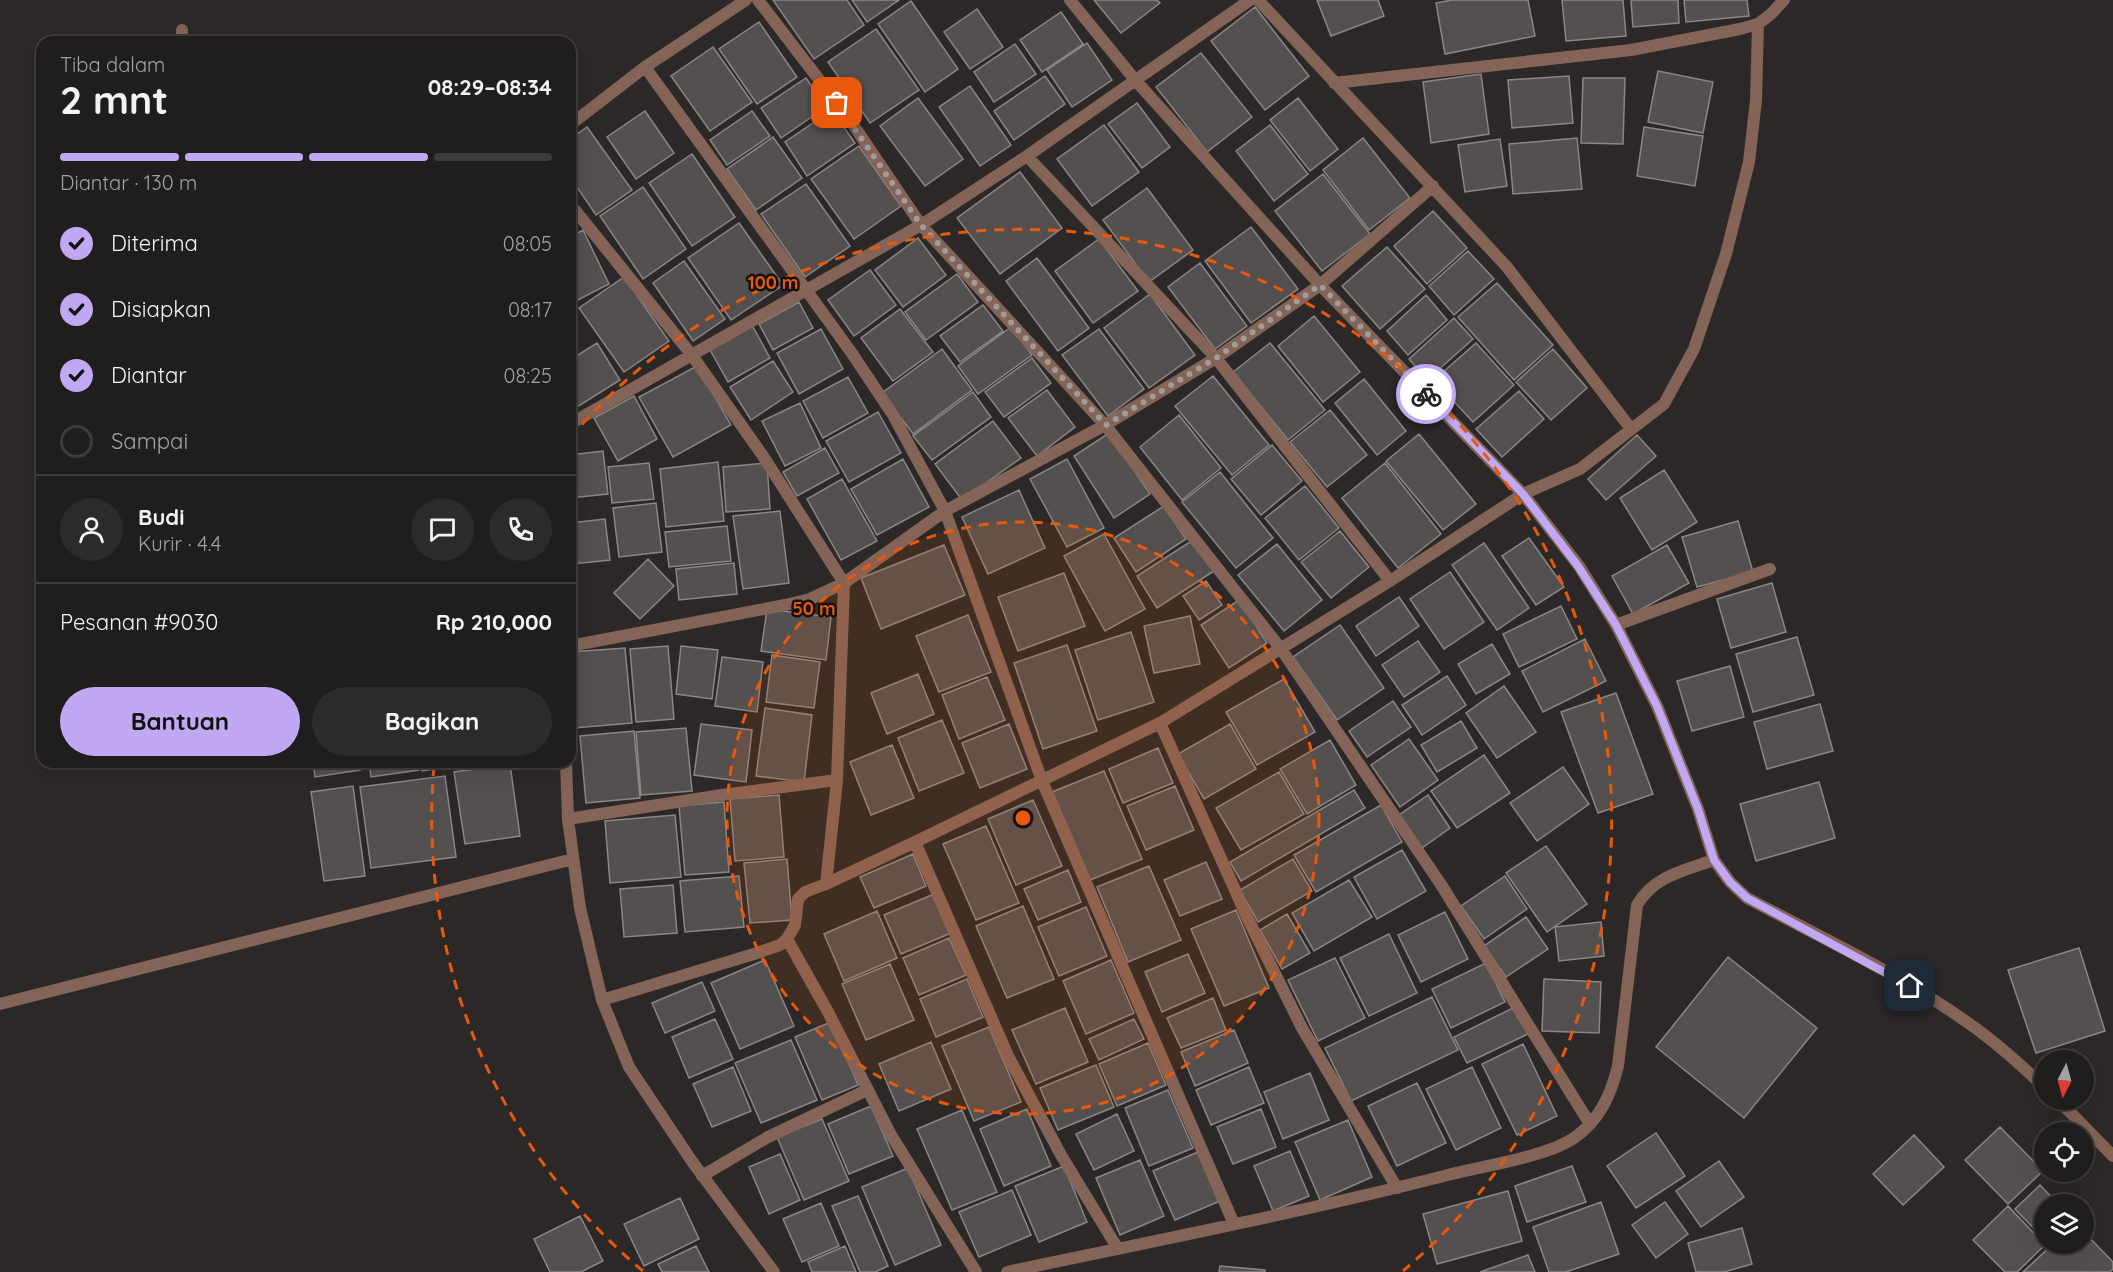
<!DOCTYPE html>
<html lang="id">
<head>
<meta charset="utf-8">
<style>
  :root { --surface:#201e1d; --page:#2d2b2a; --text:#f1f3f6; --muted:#a2a2a4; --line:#3d3c3b; --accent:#c1a8f3 }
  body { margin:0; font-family:Quicksand,sans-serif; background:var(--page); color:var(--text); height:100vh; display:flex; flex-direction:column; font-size:22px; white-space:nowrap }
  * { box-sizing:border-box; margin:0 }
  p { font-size:20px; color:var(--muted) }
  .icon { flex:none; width:33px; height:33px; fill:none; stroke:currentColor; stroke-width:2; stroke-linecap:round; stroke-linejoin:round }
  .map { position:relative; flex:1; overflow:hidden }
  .details { position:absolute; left:36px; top:36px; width:540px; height:732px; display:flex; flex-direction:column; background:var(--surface); border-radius:18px; box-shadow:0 6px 24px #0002,0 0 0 2px var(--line) }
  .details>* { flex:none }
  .needle { width:39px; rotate:186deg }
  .fabs { position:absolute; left:2034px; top:1050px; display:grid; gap:12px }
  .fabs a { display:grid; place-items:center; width:60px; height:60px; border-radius:50%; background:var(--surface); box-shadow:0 6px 24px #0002,0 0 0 2px var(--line); font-size:30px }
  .pin { position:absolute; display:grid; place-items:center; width:51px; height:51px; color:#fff; margin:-26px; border-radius:12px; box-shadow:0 3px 9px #0006 }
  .courier { position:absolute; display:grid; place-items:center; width:60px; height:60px; margin:-30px; border:4px solid #c1a8f3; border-radius:50%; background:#fff; color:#222; box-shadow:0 2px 8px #0007 }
  .head em { font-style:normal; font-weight:800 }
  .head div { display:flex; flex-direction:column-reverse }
  .head { display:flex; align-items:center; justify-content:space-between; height:102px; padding:0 24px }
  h1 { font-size:39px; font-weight:800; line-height:45px }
  .bar { display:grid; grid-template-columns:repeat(4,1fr); gap:9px 6px; align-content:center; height:72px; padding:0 24px }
  .bar i { height:8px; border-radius:4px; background:var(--line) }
  .bar .active { background:var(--accent) }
  .bar p { grid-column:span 4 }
  .line { display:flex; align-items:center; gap:15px; padding:0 24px; border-top:2px solid var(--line) }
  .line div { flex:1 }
  .round { display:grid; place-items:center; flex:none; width:63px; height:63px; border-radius:32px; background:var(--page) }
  ol { padding:0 24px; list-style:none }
  li { display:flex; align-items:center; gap:18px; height:66px }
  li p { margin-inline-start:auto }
  li .icon { padding:6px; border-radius:50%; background:var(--accent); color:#111; stroke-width:4 }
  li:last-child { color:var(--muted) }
  li i { width:33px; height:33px; border:3px solid var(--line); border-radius:50% }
  .button { display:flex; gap:12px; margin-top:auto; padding:12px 24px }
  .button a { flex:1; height:69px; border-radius:36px; background:var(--accent); color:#111; font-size:24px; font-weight:800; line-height:69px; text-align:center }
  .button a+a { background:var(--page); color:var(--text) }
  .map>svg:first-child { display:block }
</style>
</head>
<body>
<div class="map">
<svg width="2113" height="1272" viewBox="0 0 2113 1272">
  <rect width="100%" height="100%" fill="#2b2827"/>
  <!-- building -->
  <path fill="#545050" stroke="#8b8686" stroke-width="1.5" d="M773 0H847L864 25 814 59Z
    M852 0H899L867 22Z
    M1094 0H1157L1160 3 1121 33Z
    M1317 0H1378L1384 16 1331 36Z
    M1452 0H1528L1535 36 1445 54 1436 3Z
    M1562 0H1623L1626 36 1566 41Z
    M1631 0H1678L1679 23 1633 27Z
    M1684 0H1747L1749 16 1686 22Z
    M911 1 958 69 925 92 878 24Z
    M1255 7 1309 76 1265 110 1211 41Z
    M977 9 1003 47 970 69 944 32Z
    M1061 12 1083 44 1042 72 1020 40Z
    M759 22 797 77 757 104 719 49Z
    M876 29 919 90 870 123 828 62Z
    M247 39V42H203Z
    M1087 43 1112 80 1072 107 1047 70Z
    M1015 44 1036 74 994 102 974 72Z
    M713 47 752 102 710 131 671 76Z
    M1201 53 1252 117 1207 152 1156 87Z
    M1658 71 1713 82 1703 133 1648 122Z
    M1481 74 1489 134 1431 143 1423 82Z
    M1045 76 1065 104 1014 140 994 111Z
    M1569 76 1573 123 1512 128 1508 80Z
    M806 78 826 107 781 138 761 108Z
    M1583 78H1625L1623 144 1581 143Z
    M970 86 1011 145 980 166 939 107Z
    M918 98 963 159 925 186 880 126Z
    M1298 98 1338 149 1310 171 1270 120Z
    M1137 103 1170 147 1142 168 1108 124Z
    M832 110 855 143 807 176 785 142Z
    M645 111 674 153 636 179 607 137Z
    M752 111 770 136 727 165 710 140Z
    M1104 125 1139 172 1092 206 1057 159Z
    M1270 125 1308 174 1274 201 1236 151Z
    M587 127 632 190 596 215 570 177V139Z
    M1644 127 1703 136 1695 186 1637 176Z
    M773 137 802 178 756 210 727 169Z
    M1363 138 1410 198 1369 230 1323 170Z
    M1577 138 1582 189 1513 194 1509 144Z
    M1500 139 1507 186 1465 192 1458 145Z
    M859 146 901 206 854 239 811 179Z
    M692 154 735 217 692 246 649 183Z
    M1020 172 1062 228 1000 274 957 218Z
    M1323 174 1370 234 1322 271 1275 211Z
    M806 184 850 246 805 277 761 214Z
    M643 187 686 249 643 279 600 216Z
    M1147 188 1193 250 1149 282 1103 220Z
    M1433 211 1467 248 1427 284 1394 246Z
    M739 223 783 285 731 320 688 258Z
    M1251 227 1298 289 1251 323 1205 261Z
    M583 230 609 284 576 301 570 290V237Z
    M918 238 946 275 903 307 875 270Z
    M1099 239 1138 291 1093 323 1055 271Z
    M1387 247 1425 289 1380 329 1342 286Z
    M1468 251 1494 279 1454 315 1429 286Z
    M1037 258 1089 328 1058 351 1006 281Z
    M684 261 725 319 693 341 653 283Z
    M1200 263 1247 326 1215 349 1168 287Z
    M870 270 896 305 854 336 828 300Z
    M957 274 978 302 926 340 905 312Z
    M624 277 669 341 624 372 579 308Z
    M1497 283 1553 345 1514 380 1458 317Z
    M1150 294 1195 355 1149 388 1104 328Z
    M1426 295 1447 320 1408 355 1387 331Z
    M799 302 813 328 773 350 759 324Z
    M983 305 1003 331 960 362 940 336Z
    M900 309 933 352 893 381 861 338Z
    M1314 316 1360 372 1323 402 1278 346Z
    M1454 318 1473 339 1427 380 1409 359Z
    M752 325 770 358 728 382 709 348Z
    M1011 327 1032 355 978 394 958 366Z
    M821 329 843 369 799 394 777 353Z
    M1099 329 1144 389 1108 416 1062 355Z
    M597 343 620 380 577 407 570 396V360Z
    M1270 343 1325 410 1288 440 1233 372Z
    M1476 343 1514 385 1473 422 1434 380Z
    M942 349 972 390 913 434 882 393Z
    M1553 349 1587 388 1551 420 1516 382Z
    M1032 358 1051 383 1004 417 985 392Z
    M773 361 793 392 751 420 730 387Z
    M697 366 731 425 673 457 639 397Z
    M1213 376 1269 445 1232 475 1175 406Z
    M848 377 868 413 823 438 803 401Z
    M1364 379 1406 431 1377 455 1335 403Z
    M1047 390 1075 427 1037 456 1008 418Z
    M1519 391 1544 419 1502 457 1476 429Z
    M973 392 991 417 932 460 913 436Z
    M634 396 657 439 618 461 594 418Z
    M800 403 821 448 785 466 762 421Z
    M1330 410 1367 455 1327 487 1290 442Z
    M878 412 901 453 849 482 826 441Z
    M1179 415 1221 468 1182 500 1140 447Z
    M993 421 1021 458 962 500 935 464Z
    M1109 433 1150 494 1114 518 1074 456Z
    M1419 434 1476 504 1443 530 1386 461Z
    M1637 435 1656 456 1606 500 1588 479Z
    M1272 445 1302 481 1261 515 1231 479Z
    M825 448 839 473 797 496 783 472Z
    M603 451 608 494 570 498V455Z
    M903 459 929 507 877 535 851 489Z
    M1067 459 1104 528 1067 547 1030 479Z
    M718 462 724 521 666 527 660 469Z
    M649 463 654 499 612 503 608 467Z
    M767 463 770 509 726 512 723 467Z
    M1385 463 1441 534 1398 568 1342 498Z
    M1664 470 1697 522 1652 550 1620 498Z
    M1220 472 1273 538 1236 568 1182 502Z
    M842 479 877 541 841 560 807 499Z
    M1305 486 1339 528 1299 560 1265 518Z
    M1019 490 1045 548 988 574 962 517Z
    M656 503 662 552 619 557 613 508Z
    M1164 506 1186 539 1136 572 1114 538Z
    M780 511 789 583 743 589 733 516Z
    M605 519 610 560 573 564 570 523Z
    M1738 521 1753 572 1697 587 1682 537Z
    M727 526 731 561 669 567 665 532Z
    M1340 531 1369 567 1331 598 1301 562Z
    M1104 534 1145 609 1105 631 1064 556Z
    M1529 538 1564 587 1536 605 1502 556Z
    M1193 540 1214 571 1157 608 1137 576Z
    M1484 543 1529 608 1497 630 1452 565Z
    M1277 544 1322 600 1284 631 1238 575Z
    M944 545 965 595 881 629 861 578Z
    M1667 545 1689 583 1633 614 1612 576Z
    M648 559 674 586 640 619 614 593Z
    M734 563 737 594 679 600 676 569Z
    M1450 572 1484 622 1444 649 1410 599Z
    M1064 573 1085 626 1018 651 998 597Z
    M1206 581 1222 605 1199 620 1183 596Z
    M1772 583 1786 632 1731 648 1717 599Z
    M1399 597 1419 626 1376 656 1356 626Z
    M1239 600 1267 643 1229 668 1201 625Z
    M1561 606 1577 639 1519 667 1503 634Z
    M767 609 831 617 826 660 761 651Z
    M968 615 991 672 939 692 916 636Z
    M1190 616 1200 664 1154 673 1144 626Z
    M1340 625 1384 688 1337 720 1293 657Z
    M1131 632 1154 702 1098 720 1075 650Z
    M1797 637 1814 695 1753 712 1736 654Z
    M1585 639 1606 681 1543 712 1522 671Z
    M1418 641 1440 672 1404 697 1382 665Z
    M1492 644 1510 674 1476 694 1458 664Z
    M1067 645 1097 731 1043 749 1014 663Z
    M668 646 674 719 636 722 630 649Z
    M681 646 718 650 712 699 676 694Z
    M625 648 632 723 574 728 570 687V652Z
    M772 655 820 662 814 708 766 702Z
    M722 657 763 662 757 712 715 706Z
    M1730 666 1744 717 1692 731 1677 681Z
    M918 674 934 714 887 734 871 693Z
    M1447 676 1466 705 1422 735 1402 705Z
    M987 677 1005 720 959 739 942 695Z
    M1284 679 1315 732 1257 765 1226 712Z
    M1504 686 1536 732 1497 758 1466 713Z
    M1616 693 1653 794 1598 813 1561 712Z
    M1393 701 1411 727 1367 757 1349 731Z
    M1820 704 1833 751 1767 769 1754 722Z
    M765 708 812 715 804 782 756 776Z
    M942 720 964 773 919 791 898 738Z
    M1461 721 1477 748 1437 772 1421 745Z
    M701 724 752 730 746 782 694 775Z
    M1009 724 1027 769 980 788 962 743Z
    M1230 724 1256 769 1204 799 1178 754Z
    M686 728 692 791 641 795 636 732Z
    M634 731 640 798 586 803 580 736Z
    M1409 739 1438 780 1400 807 1371 765Z
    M1330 740 1356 785 1307 814 1280 769Z
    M892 745 914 798 871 815 850 762Z
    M1158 748 1173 783 1123 803 1109 769Z
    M1484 755 1510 793 1457 828 1431 791Z
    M313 762H359L360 770 315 777Z
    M369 762H418L419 770 371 777Z
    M420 762H462V765L422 771Z
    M510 764 520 836 465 844 454 772Z
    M1563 767 1589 804 1537 841 1510 803Z
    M1104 771 1142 859 1090 880 1052 792Z
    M1279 772 1304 814 1241 850 1216 808Z
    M445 776 456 857 371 868 360 787Z
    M1819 782 1835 838 1756 861 1740 804Z
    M353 786 365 876 324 881 311 792Z
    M1175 786 1194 830 1146 850 1127 806Z
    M1354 790 1365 808 1241 881 1230 862Z
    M779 795 784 857 735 861 730 799Z
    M1428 795 1450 828 1422 848 1399 815Z
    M1033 800 1062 866 1016 885 988 819Z
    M724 802 729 872 685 875 679 806Z
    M1381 805 1402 842 1316 892 1294 855Z
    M675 815 681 877 610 883 605 821Z
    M986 826 1019 903 976 920 943 844Z
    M1546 846 1587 904 1547 932 1506 873Z
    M1402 850 1426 891 1377 919 1354 877Z
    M913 854 926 886 874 908 860 877Z
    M787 859 792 920 750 923 744 863Z
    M1293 859 1312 891 1258 922 1240 890Z
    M1206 862 1222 899 1180 916 1164 880Z
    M1149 866 1181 940 1128 962 1097 887Z
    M1068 870 1081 902 1038 920 1024 889Z
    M739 876 744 927 685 932 680 881Z
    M1505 876 1527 909 1484 939 1461 906Z
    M1349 880 1372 917 1314 951 1292 913Z
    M673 885 677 933 624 937 620 889Z
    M934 894 951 933 901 954 884 915Z
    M1023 906 1054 979 1007 998 976 926Z
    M1086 907 1107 956 1059 976 1038 927Z
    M1236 910 1269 988 1224 1006 1191 929Z
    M877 911 897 958 844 981 824 934Z
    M1445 912 1468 959 1421 982 1398 935Z
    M1287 914 1310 953 1282 969 1260 930Z
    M1526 917 1548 949 1506 977 1484 946Z
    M1601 922 1604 956 1559 961 1555 927Z
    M1389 934 1417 993 1369 1016 1340 958Z
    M949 938 966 975 919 995 903 958Z
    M2079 948 2105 1031 2036 1053 2008 970Z
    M1188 954 1205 993 1162 1012 1145 972Z
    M1728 957 1817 1028 1744 1118 1656 1047Z
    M1335 958 1365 1018 1318 1041 1288 980Z
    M765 960 794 1026 740 1049 711 983Z
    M1111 960 1134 1013 1086 1034 1063 981Z
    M1486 963 1505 1002 1451 1028 1432 989Z
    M890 964 914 1020 866 1040 842 984Z
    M967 979 983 1017 936 1037 920 999Z
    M1544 979 1601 982 1599 1033 1542 1031Z
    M702 982 715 1011 665 1033 652 1003Z
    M1432 997 1458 1050 1351 1101 1325 1048Z
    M1213 998 1226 1030 1181 1048 1167 1018Z
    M1515 1007 1528 1034 1467 1063 1454 1037Z
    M1065 1008 1088 1062 1036 1084 1012 1030Z
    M715 1019 733 1059 689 1078 672 1037Z
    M1134 1019 1144 1039 1099 1060 1089 1039Z
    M831 1022 858 1085 822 1100 795 1037Z
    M989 1027 1021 1102 974 1121 942 1046Z
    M1234 1030 1248 1063 1195 1086 1181 1052Z
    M791 1040 817 1100 761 1123 735 1063Z
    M931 1042 951 1089 899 1111 879 1064Z
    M1148 1043 1166 1085 1117 1106 1099 1064Z
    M1523 1044 1557 1116 1517 1135 1482 1064Z
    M1096 1065 1114 1107 1058 1130 1040 1088Z
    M733 1067 751 1111 712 1127 693 1084Z
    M1249 1067 1264 1103 1211 1125 1196 1090Z
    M1472 1067 1501 1128 1456 1150 1426 1089Z
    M1310 1073 1329 1120 1283 1139 1264 1092Z
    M1417 1083 1446 1143 1397 1166 1368 1106Z
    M1168 1090 1193 1148 1149 1166 1125 1108Z
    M871 1106 893 1156 849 1174 828 1124Z
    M1027 1109 1051 1166 1004 1186 980 1129Z
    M1261 1109 1276 1147 1233 1164 1217 1127Z
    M962 1110 997 1192 952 1210 917 1129Z
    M1117 1114 1134 1151 1094 1170 1076 1134Z
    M822 1119 849 1181 804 1200 777 1137Z
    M1348 1120 1372 1177 1320 1200 1295 1142Z
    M2000 1127 2043 1171 2008 1204 1965 1160Z
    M1656 1133 1685 1176 1636 1208 1607 1166Z
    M1914 1135 1944 1167 1903 1205 1873 1174Z
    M1290 1151 1309 1196 1273 1211 1254 1166Z
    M1198 1152 1220 1201 1175 1220 1153 1171Z
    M780 1154 800 1200 769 1214 749 1167Z
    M1140 1160 1164 1216 1120 1235 1096 1178Z
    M1719 1161 1744 1197 1701 1227 1676 1191Z
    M1064 1166 1087 1222 1039 1242 1015 1186Z
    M1572 1166 1586 1202 1527 1222 1515 1186Z
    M908 1168 941 1245 895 1265 862 1187Z
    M2040 1185 2058 1204H2044V1239L2015 1209Z
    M1012 1190 1031 1235 979 1257 959 1212Z
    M1508 1191 1522 1241 1437 1264 1423 1214Z
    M858 1196 888 1266 875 1272H860L832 1206Z
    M680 1198 699 1239 644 1266 624 1224Z
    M1601 1202 1619 1254 1566 1272H1549L1533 1227Z
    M1665 1202 1688 1234 1656 1258 1632 1225Z
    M821 1203 839 1246 802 1262 783 1219Z
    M2008 1206 2045 1245 2017 1272H2005L1973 1240Z
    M580 1216 603 1261 581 1272H550L534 1239Z
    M1742 1228 1752 1264 1724 1272H1696L1688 1243Z
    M2084 1232 2113 1262V1269L2110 1272H2023L2053 1244H2084Z
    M696 1246 709 1272H662L658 1264Z
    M845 1246 856 1272H812L808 1262Z
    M1528 1255 1535 1272H1480Z
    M1220 1266 1265 1270V1272H1219Z"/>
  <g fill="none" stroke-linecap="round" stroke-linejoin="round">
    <!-- minor -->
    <path stroke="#846457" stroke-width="12" d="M758 0 850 120 921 225 1105 425 1281 649 1440 883 1590 1124
      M1070 0 1136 81 1320 285 1523 494 1579 566 1616 625 1657 706 1698 809 1714 860 1730 882 1747 898C1822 938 1902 975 1971 1025 1997 1043 2021 1065 2044 1087
      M1258 0 1507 267 1631 429
      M182 42V30
      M645 67 851 352 893 415 945 511 1042 781 1234 1224
      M1334 83 1631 50 1740 29 1758 24 1771 14 1784 0
      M570 125 645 67 746 0
      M1027 156 1216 358 1390 581
      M570 204 691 354 763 456 844 583 810 599 785 605 570 646
      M570 424 921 225 1027 156 1250 0
      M1616 625 1770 569
      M1160 723 1248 919 1302 1028 1397 1188
      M566 762 568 819 580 908 602 1000 629 1067 691 1160 774 1272
      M568 819 722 795 837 780
      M915 842 1008 1056 1061 1155 1118 1249
      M826 884 837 780 844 583 945 511 1105 425 1216 358 1320 285 1433 186
      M787 939 828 1012 891 1135 976 1272
      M602 1000 754 954 780 945 787 939 795 925 798 899 805 892 826 884 915 842 1160 723 1390 581 1523 494 1580 469 1664 404 1694 349 1726 254 1749 162 1756 100 1758 24
      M0 1004 573 859
      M2058 1100 2113 1156
      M702 1176 768 1137 867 1090
      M1007 1272C1155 1241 1302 1212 1448 1175 1483 1166 1546 1157 1574 1138 1600 1120 1611 1094 1618 1066L1637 905C1654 876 1685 870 1714 860"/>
  </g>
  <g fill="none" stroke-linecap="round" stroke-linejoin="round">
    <!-- done -->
    <path stroke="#9f9c9b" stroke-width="6" stroke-dasharray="0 10.8" d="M837 103 921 225 1106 425 1216 358 1320 285 1426 394"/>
    <!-- route -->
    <path stroke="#c1a8f3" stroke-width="8" d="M1426 394 1523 494 1578 566 1616 625 1657 706 1698 809 1714 860 1730 882 1747 898 1910 986"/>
  </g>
  <!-- distance rings -->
  <circle cx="1023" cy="818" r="296" fill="#e8590c" fill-opacity=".12"/>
  <g fill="none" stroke="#e8590c" stroke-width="3" stroke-dasharray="10 8">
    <circle cx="1023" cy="818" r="296"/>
    <path d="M643 1271A591 591 0 0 1 434 766M570 438A591 591 0 1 1 1403 1271"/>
  </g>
  <circle cx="1023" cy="818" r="9" fill="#e8590c" stroke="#131111" stroke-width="3"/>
  <g font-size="18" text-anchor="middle" font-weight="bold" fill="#e8590c" stroke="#131111" stroke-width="5" stroke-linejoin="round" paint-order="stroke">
    <text x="773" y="289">100 m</text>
    <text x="814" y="615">50 m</text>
  </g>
</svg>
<div class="fabs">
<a><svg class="needle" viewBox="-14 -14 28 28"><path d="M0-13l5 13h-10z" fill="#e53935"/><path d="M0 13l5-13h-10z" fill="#a2a2a4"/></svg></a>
<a><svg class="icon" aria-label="locate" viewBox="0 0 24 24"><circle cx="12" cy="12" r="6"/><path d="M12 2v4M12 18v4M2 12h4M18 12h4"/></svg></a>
<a><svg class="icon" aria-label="layers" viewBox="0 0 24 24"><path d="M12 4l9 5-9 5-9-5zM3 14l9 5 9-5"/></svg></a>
</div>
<div class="pin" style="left:837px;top:103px;background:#ea580c"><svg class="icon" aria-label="bag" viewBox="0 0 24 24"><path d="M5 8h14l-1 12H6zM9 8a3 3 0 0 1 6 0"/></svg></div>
<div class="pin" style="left:1910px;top:986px;background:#1f2937"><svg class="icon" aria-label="home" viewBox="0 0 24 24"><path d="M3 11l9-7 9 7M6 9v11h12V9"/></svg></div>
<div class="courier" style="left:1426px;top:394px"><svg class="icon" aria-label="bike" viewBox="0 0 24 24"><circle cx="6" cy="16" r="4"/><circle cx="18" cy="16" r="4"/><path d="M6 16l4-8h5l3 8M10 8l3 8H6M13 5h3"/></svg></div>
<section class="details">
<div class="head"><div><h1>2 mnt</h1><p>Tiba dalam</p></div><em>08:29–08:34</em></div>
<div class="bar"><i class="active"></i><i class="active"></i><i class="active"></i><i></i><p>Diantar · 130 m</p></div>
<ol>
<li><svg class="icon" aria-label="check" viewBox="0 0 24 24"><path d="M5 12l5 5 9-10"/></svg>Diterima<p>08:05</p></li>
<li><svg class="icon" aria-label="check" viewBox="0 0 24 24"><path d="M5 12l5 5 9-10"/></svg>Disiapkan<p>08:17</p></li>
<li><svg class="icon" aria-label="check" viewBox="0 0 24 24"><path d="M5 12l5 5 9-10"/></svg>Diantar<p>08:25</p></li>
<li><i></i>Sampai</li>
</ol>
<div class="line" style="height:108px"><a class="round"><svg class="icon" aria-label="person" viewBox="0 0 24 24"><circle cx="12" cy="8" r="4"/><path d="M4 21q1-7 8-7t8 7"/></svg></a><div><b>Budi</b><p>Kurir · 4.4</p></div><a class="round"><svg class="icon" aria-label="chat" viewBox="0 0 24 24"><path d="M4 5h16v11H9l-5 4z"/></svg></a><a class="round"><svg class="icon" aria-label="phone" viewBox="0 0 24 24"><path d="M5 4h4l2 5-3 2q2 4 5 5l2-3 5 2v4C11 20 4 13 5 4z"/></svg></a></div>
<div class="line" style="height:78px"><div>Pesanan #9030</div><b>Rp 210,000</b></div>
<div class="button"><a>Bantuan</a><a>Bagikan</a></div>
</section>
</div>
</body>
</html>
